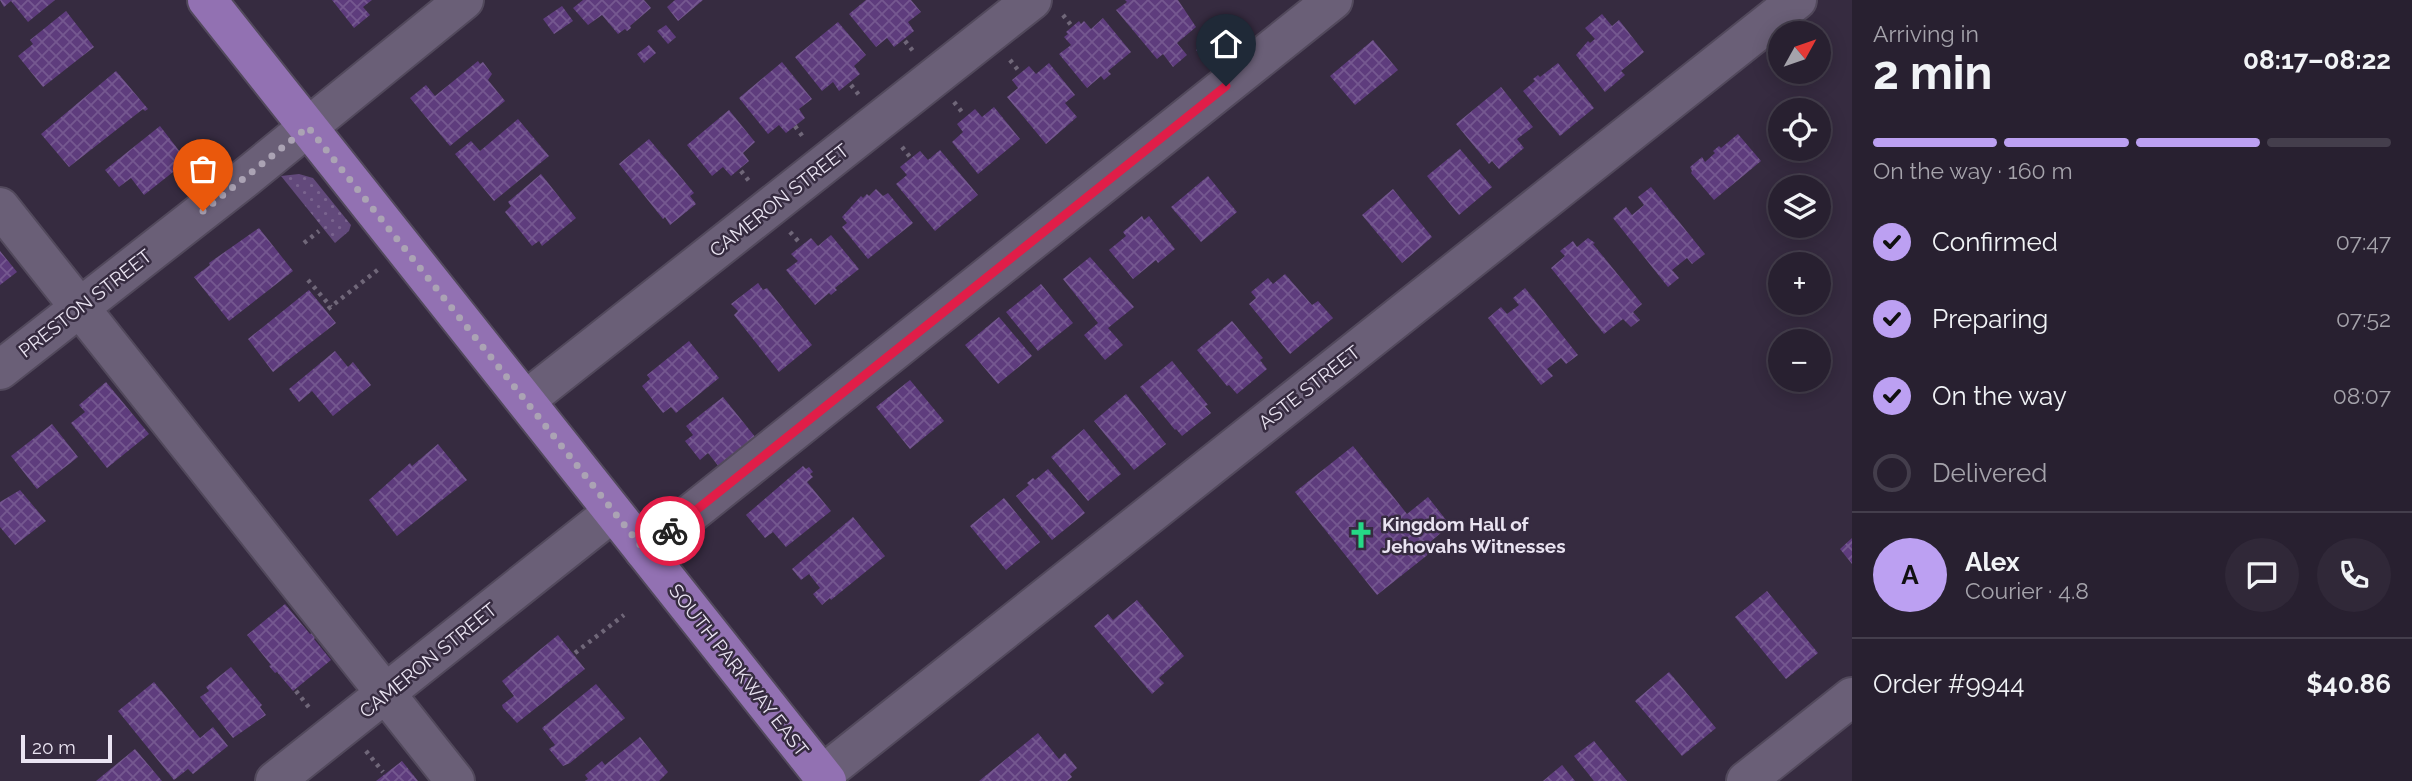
<!DOCTYPE html>
<html lang="en">
<head>
<meta charset="utf-8">
<style>
  :root { --surface:#282030; --page:#302838; --text:#f1f3f6; --muted:#a5a3ab; --line:#443e4c; --accent:#bca0f2 }
  body { margin:0; font-family:Raleway,sans-serif; background:var(--page); color:var(--text); height:100vh; display:flex; flex-direction:column; font-size:26px; white-space:nowrap }
  * { box-sizing:border-box; margin:0 }
  p { font-size:23px; color:var(--muted) }
  .icon { flex:none; width:38px; height:38px; fill:none; stroke:currentColor; stroke-width:2; stroke-linecap:round; stroke-linejoin:round }
  .map { position:relative; flex:1; overflow:hidden }
  .details { display:flex; flex-direction:column; background:var(--surface); width:560px }
  .details>* { flex:none }
  .needle { width:46px; rotate:50deg }
  .controls { position:absolute; left:1768px; top:21px; display:grid; gap:14px }
  .controls a { display:grid; place-items:center; width:63px; height:63px; border-radius:50%; background:var(--surface); box-shadow:0 4px 18px #0003,0 0 0 2px var(--line); font-size:35px }
  .scale { position:absolute; left:21px; bottom:18px; width:91px; box-sizing:border-box; padding-left:7px; border:4px solid #eae4f2; border-top:0; font-size:19px; line-height:24px; white-space:nowrap; color:#eae4f2; -webkit-text-stroke:5px #362b40; paint-order:stroke }
  .pin { position:absolute; display:grid; place-items:center; width:60px; height:60px; color:#fff; margin:-72px -30px; border-radius:50% 50% 50% 0; rotate:-45deg; box-shadow:0 0 7px #0007 }
  .pin .icon { rotate:45deg }
  .courier { position:absolute; display:grid; place-items:center; width:70px; height:70px; margin:-35px; border:5px solid #e11d48; border-radius:50%; background:#fff; color:#222; box-shadow:0 2px 9px #0007 }
  .headline em { font-style:normal; font-weight:700 }
  .headline div { display:flex; flex-direction:column-reverse }
  .headline { display:flex; align-items:center; justify-content:space-between; height:119px; padding:0 21px }
  h1 { font-size:46px; font-weight:700; line-height:52px }
  .bar { display:grid; grid-template-columns:repeat(4,1fr); gap:10px 7px; align-content:center; height:84px; padding:0 21px }
  .bar i { height:9px; border-radius:5px; background:var(--line) }
  .bar .selected { background:var(--accent) }
  .bar p { grid-column:span 4 }
  .line { display:flex; align-items:center; gap:18px; padding:0 21px; border-top:2px solid var(--line) }
  .line div { flex:1 }
  .round { display:grid; place-items:center; flex:none; width:74px; height:74px; border-radius:37px; background:var(--page) }
  ol { padding:0 21px; list-style:none }
  li { display:flex; align-items:center; gap:21px; height:77px }
  li p { margin-inline-start:auto }
  li .icon { padding:7px; border-radius:50%; background:var(--accent); color:#111; stroke-width:4 }
  li:last-child { color:var(--muted) }
  li i { width:38px; height:38px; border:4px solid var(--line); border-radius:50% }
  main { display:flex; flex:1; min-height:0 }
  .map>svg:first-child { display:block }
</style>
</head>
<body>
<main>
<div class="map">
<svg width="1852" height="781" viewBox="0 0 1852 781">
  <defs>
    <pattern id="green-dots" width="8" height="8" patternUnits="userSpaceOnUse" patternTransform="scale(1.75)"><rect width="8" height="8" fill="#62497b"/><path d="M2 2h.1M6 6h.1" fill="none" stroke="#79638e" stroke-width="1.8" stroke-linecap="round"/></pattern>
    <pattern id="building-cross-hatch" width="8" height="8" patternUnits="userSpaceOnUse" patternTransform="scale(1.75)"><rect width="8" height="8" fill="#5e3c7d"/><path d="M0 0l8 8M0 8l8-8" fill="none" stroke="#755890"/></pattern>
  </defs>
  <rect width="100%" height="100%" fill="#362b40"/>
  <!-- green -->
  <path fill="url(#green-dots)" d="M299 174 313 178 351 225 349 231 335 243 281 176Z"/>
  <!-- building -->
  <path fill="url(#building-cross-hatch)" d="M0 0H55L28 22 11 1 4 7Z
    M332 0H372L363 7 370 15 354 28Z
    M583 0H644L651 8 630 26 631 28 627 31 625 29 618 34 602 15 588 25 573 8Z
    M675 0H703L678 21 667 7Z
    M866 0H911L921 12 908 22 914 31 894 47 887 38 876 47 849 14Z
    M1125 0H1178L1196 27 1177 43 1187 55 1173 67 1163 54 1157 59 1116 10 1127 2Z
    M562 6 573 21 554 34 543 19Z
    M66 11 94 47 43 87 18 56 33 44 30 40Z
    M1602 14 1612 26 1619 20 1644 52 1621 71 1625 75 1605 92 1576 55 1588 41 1590 43 1595 39 1585 28Z
    M1103 18 1131 52 1108 71 1111 74 1104 80 1101 76 1087 88 1059 54 1071 45 1064 37 1068 34 1066 32 1079 21 1081 24 1084 21 1091 29Z
    M838 22 866 55 854 66 860 74 839 91 833 82 822 91 795 57Z
    M666 25 676 37 668 44 657 31Z
    M1215 34 1233 57 1214 72 1196 50Z
    M1373 40 1398 70 1355 105 1330 76Z
    M649 45 656 53 644 63 637 54Z
    M478 61 480 64 483 62 492 74 488 80 505 101 450 146 410 98 426 85 435 96Z
    M782 62 812 99 799 109 805 118 795 126 786 133 779 125 768 134 739 98Z
    M1049 63 1075 95 1065 103 1077 117 1046 144 1007 97 1018 88 1012 80 1029 66 1036 74Z
    M1558 63 1594 108 1560 136 1523 91 1535 81 1533 79 1538 75 1540 77Z
    M116 71 148 109 145 111 143 109 69 167 41 134Z
    M1501 87 1533 127 1517 139 1524 148 1499 169 1492 161 1489 164 1456 124Z
    M994 107 1020 139 978 174 952 142 963 132 957 124 975 109 982 117Z
    M729 110 755 142 743 153 749 161 731 176 723 167 712 176 687 145Z
    M518 119 549 156 494 201 455 154 471 141 480 151Z
    M160 126 187 161 144 195 131 178 119 187 105 170Z
    M1738 134 1761 161 1714 200 1691 173 1692 171 1690 167 1702 157 1705 162 1715 153 1713 151 1719 146 1721 148Z
    M649 139 694 193 690 196 696 204 670 225 665 217 663 219 619 164Z
    M1460 149 1492 187 1459 215 1427 176Z
    M940 150 978 195 935 231 896 184 907 175 900 167 920 151 928 160Z
    M541 174 576 218 542 246 539 241 532 246 505 212 511 206 508 202Z
    M1208 176 1237 212 1201 242 1171 207Z
    M1651 187 1705 254 1692 264 1687 258 1672 270 1679 278 1668 287 1613 218 1626 207 1632 215 1644 205 1638 197Z
    M876 189 883 196 888 193 913 223 868 259 842 227 847 223 842 217 861 196 863 198 867 194 869 196Z
    M1393 189 1432 237 1402 263 1362 215Z
    M1142 216 1144 220 1149 216 1175 249 1158 263 1156 260 1133 279 1109 250 1126 236 1123 232Z
    M259 228 293 271 229 321 194 277 210 265 209 263Z
    M831 235 859 269 835 288 837 290 831 295 829 293 815 305 786 270 798 261 791 254 811 238 818 246Z
    M1588 238 1595 243 1593 244 1642 304 1633 312 1640 320 1631 327 1623 319 1604 334 1551 268 1565 256 1560 251 1573 241 1577 247Z
    M0 251 17 272 0 285Z
    M1090 257 1134 307 1108 328 1123 345 1105 360 1084 335 1098 323 1063 279Z
    M1285 274 1312 305 1318 301 1333 318 1290 354 1249 304 1256 298 1251 292 1268 278 1273 284Z
    M758 283 763 290 767 288 812 345 779 372 734 315 738 311 731 304Z
    M1041 284 1073 323 1038 351 1006 312Z
    M1525 288 1578 355 1566 364 1561 358 1547 369 1553 376 1541 385 1488 318 1501 307 1507 314 1519 305 1513 298Z
    M309 290 336 323 273 372 248 339Z
    M999 317 1032 356 998 384 965 345Z
    M1232 321 1263 358 1260 360 1267 369 1237 394 1229 385 1227 386 1197 350Z
    M689 341 719 378 676 413 671 407 663 413 642 386 650 379 647 375Z
    M335 351 348 367 353 362 371 385 333 416 312 391 299 402 289 389Z
    M1172 361 1208 405 1205 406 1211 413 1182 436 1176 429 1175 430 1140 387Z
    M910 380 944 421 910 449 876 407Z
    M106 382 149 434 107 468 71 423 85 412 79 405Z
    M1126 394 1166 444 1134 470 1094 421Z
    M723 397 756 438 720 468 708 453 700 460 685 441 693 435 686 426Z
    M52 424 78 457 37 489 11 456Z
    M1084 429 1121 474 1088 501 1051 457Z
    M438 444 467 480 397 536 369 500 410 463 412 466Z
    M1353 446 1407 514 1428 497 1450 525 1429 543 1435 549 1377 595 1295 492Z
    M803 466 806 469 809 467 813 472 810 474 813 477 807 482 831 511 786 547 773 532 765 538 746 515Z
    M1048 469 1085 513 1052 540 1016 496 1029 485 1027 483 1033 478 1035 480Z
    M20 490 46 521 15 545 0 527V502Z
    M1004 498 1040 542 1006 570 970 526Z
    M853 517 885 556 831 600 830 598 822 605 813 594 820 588 809 574 801 580 792 569Z
    M1852 538V564L1840 549Z
    M1767 591 1818 653 1786 679 1735 617Z
    M1137 600 1184 656 1159 678 1164 683 1152 694 1094 626 1108 614 1113 620Z
    M285 604 310 634 312 633 315 638 314 639 331 660 293 691 277 672 275 673 269 666 271 665 247 635Z
    M558 635 585 669 517 723 503 708 502 705 514 696 502 681Z
    M231 667 262 705 260 707 266 715 233 738 200 697 209 691 206 687Z
    M1669 672 1716 728 1682 756 1635 701Z
    M154 682 200 738 213 727 228 746 193 774 188 769 174 780 118 711Z
    M596 684 625 718 570 763 563 766 549 749 555 745 542 728Z
    M1038 733 1059 759 1065 753 1077 768 1070 774 1072 777 1067 781H979Z
    M640 737 668 772 659 781H585L588 779 585 775 602 761 605 765Z
    M1594 741 1627 781H1594L1574 756Z
    M135 749 162 781H96Z
    M402 761 418 781H376Z
    M1562 765 1575 781H1543Z"/>
  <g fill="none" stroke-linecap="round" stroke-linejoin="round">
    <defs>
      <path id="minor" d="M0 207 455 781
        M0 370 244 179 464 0
        M526 400 1032 0
        M644 551 1333 0
        M822 775 1797 0
        M275 781 613 512
        M1746 781 1852 697"/>
      <path id="major" d="M207 0 827 781"/>
    </defs>
    <!-- minor casing -->
    <use href="#minor" stroke="#52495c" stroke-width="42"/>
    <!-- major casing -->
    <use href="#major" stroke="#52495c" stroke-width="42"/>
    <!-- path -->
    <path stroke="#706779" stroke-width="4.5" stroke-dasharray="3.5 5" stroke-linecap="butt" d="M1063 15 1071 25
      M905 41 913 51
      M1010 60 1018 70
      M851 85 859 95
      M954 102 962 112
      M795 126 803 137
      M902 147 910 157
      M741 171 749 181
      M790 232 799 242
      M304 243 319 231
      M308 280 331 307
      M328 309 380 268
      M575 653 624 615
      M296 691 311 710
      M366 751 383 772"/>
    <!-- minor -->
    <use href="#minor" stroke="#6a5f77" stroke-width="38"/>
    <!-- major -->
    <use href="#major" stroke="#9271b2" stroke-width="38"/>
  </g>
  <g fill="none" stroke-linecap="round" stroke-linejoin="round">
    <!-- done -->
    <path stroke="#aba3b4" stroke-width="7" stroke-dasharray="0 12.6" d="M203 211 308 127 645 551 670 531"/>
    <!-- route -->
    <path stroke="#e11d48" stroke-width="9" d="M670 531 1226 86"/>
  </g>
  <!-- icons -->
  <defs>
    <symbol id="church-bare" viewBox="-9 -9 18 18"><path d="M-1.2-6h2.4v3.5h3.3v2.4h-3.3V6h-2.4V-.1h-3.3v-2.4h3.3Z" fill="#25d886" stroke="#362b40" stroke-width="2.5" paint-order="stroke"/></symbol>
  </defs>
  <g fill-rule="evenodd">
    <use href="#church-bare" x="1342" y="516" width="38" height="38"/>
  </g>
  <g text-anchor="middle" dominant-baseline="central" stroke-width="5" stroke-linejoin="round" paint-order="stroke">
    <!-- street labels -->
    <g font-size="19" fill="#eae4f2" stroke="#362b40">
      <text transform="translate(779 200) rotate(-38)">CAMERON STREET</text>
      <text transform="translate(85 303) rotate(-38)">PRESTON STREET</text>
      <text transform="translate(1309 387) rotate(-38)">ASTE STREET</text>
      <text transform="translate(428 660) rotate(-39)">CAMERON STREET</text>
      <text transform="translate(739 670) rotate(52)">SOUTH PARKWAY EAST</text>
    </g>
    <!-- poi labels -->
    <g font-size="19" font-weight="bold" fill="#eae4f2" stroke="#362b40" text-anchor="start">
      <text x="1382" y="524">Kingdom Hall of<tspan x="1382" dy="22">Jehovahs Witnesses</tspan></text>
    </g>
  </g>
</svg>
<div class="controls">
<a><svg class="needle" viewBox="-14 -14 28 28"><path d="M0-13l5 13h-10z" fill="#e53935"/><path d="M0 13l5-13h-10z" fill="#a5a3ab"/></svg></a>
<a><svg class="icon" aria-label="locate" viewBox="0 0 24 24"><circle cx="12" cy="12" r="6"/><path d="M12 2v4M12 18v4M2 12h4M18 12h4"/></svg></a>
<a><svg class="icon" aria-label="layers" viewBox="0 0 24 24"><path d="M12 4l9 5-9 5-9-5zM3 14l9 5 9-5"/></svg></a>
<a>+</a>
<a>−</a>
</div>
<div class="scale">20 m</div>
<div class="pin" style="left:203px;top:211px;background:#ea580c"><svg class="icon" aria-label="bag" viewBox="0 0 24 24"><path d="M5 8h14l-1 12H6zM9 8a3 3 0 0 1 6 0"/></svg></div>
<div class="pin" style="left:1226px;top:86px;background:#1f2937"><svg class="icon" aria-label="home" viewBox="0 0 24 24"><path d="M3 11l9-7 9 7M6 9v11h12V9"/></svg></div>
<div class="courier" style="left:670px;top:531px"><svg class="icon" aria-label="bike" viewBox="0 0 24 24"><circle cx="6" cy="16" r="4"/><circle cx="18" cy="16" r="4"/><path d="M6 16l4-8h5l3 8M10 8l3 8H6M13 5h3"/></svg></div>
</div>
<section class="details">
<div class="headline"><div><h1>2 min</h1><p>Arriving in</p></div><em>08:17–08:22</em></div>
<div class="bar"><i class="selected"></i><i class="selected"></i><i class="selected"></i><i></i><p>On the way · 160 m</p></div>
<ol>
<li><svg class="icon" aria-label="check" viewBox="0 0 24 24"><path d="M5 12l5 5 9-10"/></svg>Confirmed<p>07:47</p></li>
<li><svg class="icon" aria-label="check" viewBox="0 0 24 24"><path d="M5 12l5 5 9-10"/></svg>Preparing<p>07:52</p></li>
<li><svg class="icon" aria-label="check" viewBox="0 0 24 24"><path d="M5 12l5 5 9-10"/></svg>On the way<p>08:07</p></li>
<li><i></i>Delivered</li>
</ol>
<div class="line" style="height:126px"><b class="round" style="background:var(--accent);color:#111">A</b><div><b>Alex</b><p>Courier · 4.8</p></div><a class="round"><svg class="icon" aria-label="chat" viewBox="0 0 24 24"><path d="M4 5h16v11H9l-5 4z"/></svg></a><a class="round"><svg class="icon" aria-label="phone" viewBox="0 0 24 24"><path d="M5 4h4l2 5-3 2q2 4 5 5l2-3 5 2v4C11 20 4 13 5 4z"/></svg></a></div>
<div class="line" style="height:91px"><div>Order #9944</div><b>$40.86</b></div>
</section>
</main>
</body>
</html>
